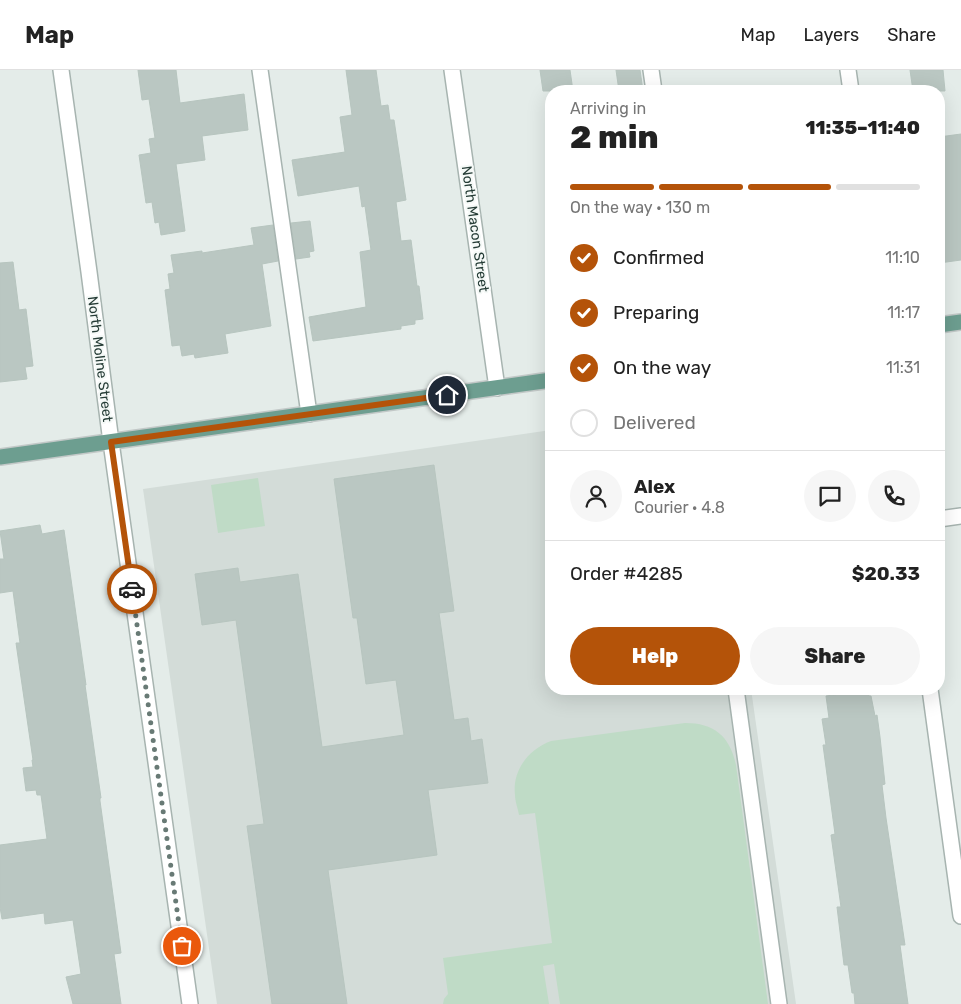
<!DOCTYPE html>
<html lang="en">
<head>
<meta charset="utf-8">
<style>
  :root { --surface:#fff; --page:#f6f6f6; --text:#222; --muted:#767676; --line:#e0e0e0; --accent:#b45309 }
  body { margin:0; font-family:Rubik,sans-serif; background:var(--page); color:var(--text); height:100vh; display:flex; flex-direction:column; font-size:19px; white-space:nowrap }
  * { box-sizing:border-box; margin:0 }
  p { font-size:16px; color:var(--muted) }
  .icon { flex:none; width:28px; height:28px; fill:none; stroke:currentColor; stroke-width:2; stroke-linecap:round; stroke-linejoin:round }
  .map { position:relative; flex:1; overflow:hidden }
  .panel { position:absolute; left:545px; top:15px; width:400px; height:610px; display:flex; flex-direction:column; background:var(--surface); border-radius:20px; box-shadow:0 5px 20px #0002 }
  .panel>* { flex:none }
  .pin { position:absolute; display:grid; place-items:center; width:42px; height:42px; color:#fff; margin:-21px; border:2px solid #fff; border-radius:50%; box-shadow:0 1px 5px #0007 }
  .courier { position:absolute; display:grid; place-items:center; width:50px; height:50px; margin:-25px; border:4px solid #b45309; border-radius:50%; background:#fff; color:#222; box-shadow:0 1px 6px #0007 }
  .overview em { font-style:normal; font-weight:800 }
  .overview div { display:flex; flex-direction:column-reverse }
  .overview { display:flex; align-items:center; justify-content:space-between; height:85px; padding:0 25px }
  h1 { font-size:32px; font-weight:800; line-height:38px }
  .bar { display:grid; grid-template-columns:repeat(4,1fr); gap:8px 5px; align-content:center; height:60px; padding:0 25px }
  .bar i { height:6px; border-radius:4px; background:var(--line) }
  .bar .active { background:var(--accent) }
  .bar p { grid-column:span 4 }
  .line { display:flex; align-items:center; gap:12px; padding:0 25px; border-top:1px solid var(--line) }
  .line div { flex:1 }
  .round { display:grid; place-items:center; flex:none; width:52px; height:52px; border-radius:26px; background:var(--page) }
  ol { padding:0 25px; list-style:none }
  li { display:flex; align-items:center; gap:15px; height:55px }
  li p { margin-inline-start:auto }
  li .icon { padding:5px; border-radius:50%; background:var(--accent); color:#fff; stroke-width:4 }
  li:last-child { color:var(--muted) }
  li i { width:28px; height:28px; border:2px solid var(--line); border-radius:50% }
  .action { display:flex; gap:10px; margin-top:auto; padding:10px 25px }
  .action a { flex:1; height:58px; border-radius:30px; background:var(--accent); color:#fff; font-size:20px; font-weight:800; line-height:58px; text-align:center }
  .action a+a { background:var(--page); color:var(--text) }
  header { display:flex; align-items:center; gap:30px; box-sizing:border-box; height:70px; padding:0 25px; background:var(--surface); border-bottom:1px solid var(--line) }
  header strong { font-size:24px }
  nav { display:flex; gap:28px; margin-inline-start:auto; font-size:18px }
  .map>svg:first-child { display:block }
</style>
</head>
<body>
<header>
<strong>Map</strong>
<nav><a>Map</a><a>Layers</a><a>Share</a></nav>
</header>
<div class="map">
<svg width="961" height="934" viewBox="0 0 961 934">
  <rect width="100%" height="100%" fill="#e4ece9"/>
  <!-- built -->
  <path fill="#d3dcd8" d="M551 360V619H751L796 934H217L143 419Z"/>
  <!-- green -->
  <path fill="#bfdbc6" d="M258 408 265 456 218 463 211 415Z
    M685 653C714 653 730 666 736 695L768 934H560L554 894 543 896 549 934H443L444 929 448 924 443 888 552 873 535 743 519 745C518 738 515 732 515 725 512 700 529 679 551 671Z"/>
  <!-- building -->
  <path fill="#bac7c2" stroke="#b7c5bf" d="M138 0H176L180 33 244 24 248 60 202 66 205 90 176 94 185 161 161 165 159 152 155 153 152 132 146 133 139 85 151 83 149 69 155 68 149 29 142 30Z
    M346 0H376L381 36 388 35 390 50H394L406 130 396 132 401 171 411 170 417 216H419L423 249 415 250V254L401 256V259L313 271 309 247 366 237 360 182 371 180 365 136 362 137 359 116 298 126 292 90 345 82 340 47 352 45Z
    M540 0H570L573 21H543Z
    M616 0H640L643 21H619Z
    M910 0H943L945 21H913Z
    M961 64V190L939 193V143L944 142 939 103V67Z
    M310 151 314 181 309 182 310 187 296 189 291 153Z
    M273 155 278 191 262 194 271 256 225 264 228 283 195 288 194 284 182 286 180 275 172 276 165 220 170 219 168 204 174 203 171 185 202 181V183L254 175 251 158Z
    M13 192 19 240 26 239 33 296 25 297 27 309 0 312V193Z
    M434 395 454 541 439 543 454 650 468 648 471 671 482 669 488 713 428 720 437 785 328 800 347 934H272L247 756 264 754 236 550 202 555 195 504 238 498 240 512 298 504 322 677 404 665 396 610 366 614 357 548H353L334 409Z
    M40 455 42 464 64 460 86 615H85L101 728H100V731L121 883 114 884 121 934H73L66 907 81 904 73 850 45 854 44 843 2 849 0 837V775L47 769 41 725H37L36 720 26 721 23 698 33 697 32 690H33L16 573H20L13 521 0 523V489H4L0 461Z
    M868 620 869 626H871L875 646 877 645 880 667 885 714 882 715 886 748 905 875H900L908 934H855L854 923H852L848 895H844L837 837H841L831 765 835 764 823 675H826L822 649 829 648 826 626Z"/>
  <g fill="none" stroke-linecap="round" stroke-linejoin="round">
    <defs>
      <path id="minor" d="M61 0 89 202 111 372 190 934
        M260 0 309 344
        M452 0 497 318
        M651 0 654 21
        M848 0 851 21
        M939 449 961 446
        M736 619 779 934
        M930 619 961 846"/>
      <path id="major" d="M939 255 961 252
        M0 387 551 310"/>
    </defs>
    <!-- minor casing -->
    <use href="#minor" stroke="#a7b4b0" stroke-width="18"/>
    <!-- major casing -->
    <use href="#major" stroke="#c2c8c7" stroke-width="18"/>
    <!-- minor -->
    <use href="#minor" stroke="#fff" stroke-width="15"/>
    <!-- major -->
    <use href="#major" stroke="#6d9e90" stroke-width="15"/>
  </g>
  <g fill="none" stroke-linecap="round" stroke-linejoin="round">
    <!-- done -->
    <path stroke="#687a75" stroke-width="5" stroke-dasharray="0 9" d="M132 519 182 876"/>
    <!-- route -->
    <path stroke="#b45309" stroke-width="6" d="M132 519 111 372 447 325"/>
  </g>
  <g text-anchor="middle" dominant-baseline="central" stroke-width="4" stroke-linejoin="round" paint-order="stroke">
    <!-- street labels -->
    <g font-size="14" fill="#253c36" stroke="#f5f9f7">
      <text transform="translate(475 159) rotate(82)">North Macon Street</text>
      <text transform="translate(100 289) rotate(83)">North Moline Street</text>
    </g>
  </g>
</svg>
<div class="pin" style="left:182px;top:876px;background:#ea580c"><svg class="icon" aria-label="bag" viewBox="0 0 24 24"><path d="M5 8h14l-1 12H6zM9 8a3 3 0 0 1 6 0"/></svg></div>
<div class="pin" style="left:447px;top:325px;background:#1f2937"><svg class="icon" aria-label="home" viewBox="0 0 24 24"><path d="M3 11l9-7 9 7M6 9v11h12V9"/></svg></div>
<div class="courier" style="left:132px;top:519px"><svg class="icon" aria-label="car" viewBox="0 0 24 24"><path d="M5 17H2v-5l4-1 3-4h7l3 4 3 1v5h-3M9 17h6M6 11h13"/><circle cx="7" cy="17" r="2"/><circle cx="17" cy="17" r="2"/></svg></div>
<section class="panel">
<div class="overview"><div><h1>2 min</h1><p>Arriving in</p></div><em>11:35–11:40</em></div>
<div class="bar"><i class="active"></i><i class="active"></i><i class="active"></i><i></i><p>On the way · 130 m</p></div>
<ol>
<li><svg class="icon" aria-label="check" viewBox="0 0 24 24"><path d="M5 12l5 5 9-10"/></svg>Confirmed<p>11:10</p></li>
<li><svg class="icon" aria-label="check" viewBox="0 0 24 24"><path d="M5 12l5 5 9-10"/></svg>Preparing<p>11:17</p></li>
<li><svg class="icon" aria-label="check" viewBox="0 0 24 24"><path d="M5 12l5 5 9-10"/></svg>On the way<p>11:31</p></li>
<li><i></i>Delivered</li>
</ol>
<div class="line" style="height:90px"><a class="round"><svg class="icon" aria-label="person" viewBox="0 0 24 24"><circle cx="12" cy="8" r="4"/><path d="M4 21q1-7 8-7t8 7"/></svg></a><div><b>Alex</b><p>Courier · 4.8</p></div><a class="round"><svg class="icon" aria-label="chat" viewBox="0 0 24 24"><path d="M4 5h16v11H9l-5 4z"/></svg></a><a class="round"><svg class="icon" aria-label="phone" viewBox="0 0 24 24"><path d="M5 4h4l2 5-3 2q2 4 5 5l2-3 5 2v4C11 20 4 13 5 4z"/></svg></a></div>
<div class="line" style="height:65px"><div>Order #4285</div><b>$20.33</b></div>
<div class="action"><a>Help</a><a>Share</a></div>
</section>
</div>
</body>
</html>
